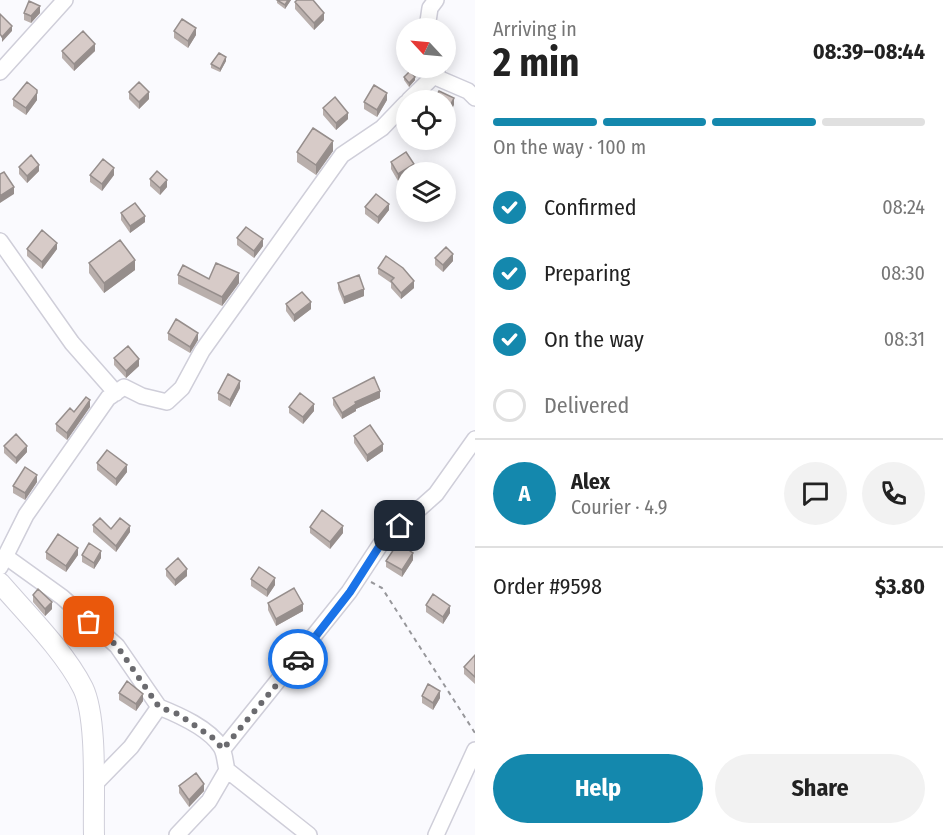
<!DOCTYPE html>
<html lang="en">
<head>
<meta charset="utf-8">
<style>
  :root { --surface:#fff; --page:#f2f2f2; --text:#222; --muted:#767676; --line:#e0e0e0; --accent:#1488ad }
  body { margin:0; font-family:"Fira Sans Condensed",sans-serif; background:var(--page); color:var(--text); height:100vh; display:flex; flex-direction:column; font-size:22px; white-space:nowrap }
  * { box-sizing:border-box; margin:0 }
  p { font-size:20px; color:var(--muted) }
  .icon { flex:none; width:33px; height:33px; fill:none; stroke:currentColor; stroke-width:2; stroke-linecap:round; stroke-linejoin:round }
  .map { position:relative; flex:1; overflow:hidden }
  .panel { display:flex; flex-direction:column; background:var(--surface); width:468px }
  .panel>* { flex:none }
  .needle { width:39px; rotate:296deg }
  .tools { position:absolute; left:396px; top:18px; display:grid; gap:12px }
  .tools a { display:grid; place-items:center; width:60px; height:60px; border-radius:50%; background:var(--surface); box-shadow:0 3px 15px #0003; font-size:30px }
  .pin { position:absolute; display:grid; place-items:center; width:51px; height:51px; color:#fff; margin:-26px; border-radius:12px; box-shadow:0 3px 9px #0006 }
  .courier { position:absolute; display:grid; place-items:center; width:60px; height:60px; margin:-30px; border:4px solid #1a73e8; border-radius:50%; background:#fff; color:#222; box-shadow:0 2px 8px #0007 }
  .head em { font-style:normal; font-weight:700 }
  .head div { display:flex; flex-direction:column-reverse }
  .head { display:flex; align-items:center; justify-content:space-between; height:102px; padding:0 18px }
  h1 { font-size:39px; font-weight:700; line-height:45px }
  .bar { display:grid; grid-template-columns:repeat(4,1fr); gap:9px 6px; align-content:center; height:72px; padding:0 18px }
  .bar i { height:8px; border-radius:4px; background:var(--line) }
  .bar .current { background:var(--accent) }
  .bar p { grid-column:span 4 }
  .line { display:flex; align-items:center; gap:15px; padding:0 18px; border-top:2px solid var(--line) }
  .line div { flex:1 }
  .round { display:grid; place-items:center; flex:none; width:63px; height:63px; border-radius:32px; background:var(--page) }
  ol { padding:0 18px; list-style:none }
  li { display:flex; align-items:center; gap:18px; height:66px }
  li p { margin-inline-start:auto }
  li .icon { padding:6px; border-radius:50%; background:var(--accent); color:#fff; stroke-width:4 }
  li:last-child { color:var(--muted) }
  li i { width:33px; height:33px; border:3px solid var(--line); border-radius:50% }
  .primary-button { display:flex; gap:12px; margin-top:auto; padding:12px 18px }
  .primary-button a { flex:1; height:69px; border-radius:36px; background:var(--accent); color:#fff; font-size:24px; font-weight:700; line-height:69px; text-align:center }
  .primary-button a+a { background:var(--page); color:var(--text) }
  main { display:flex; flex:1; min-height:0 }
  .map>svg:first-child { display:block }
</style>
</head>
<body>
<main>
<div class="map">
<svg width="475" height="835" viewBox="0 0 475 835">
  <rect width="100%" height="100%" fill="#fafafe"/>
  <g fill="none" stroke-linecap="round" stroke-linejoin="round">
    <defs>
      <path id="minor" d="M427 28 430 8 436 0
        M0 72 65 0
        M433 76 468 91 475 98
        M409 100 437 73 436 70
        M0 241 72 343 116 393
        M5 556 62 597 117 646 159 707
        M0 567 26 515 108 398 124 387 142 396 167 402 182 388 202 351 342 155 382 128 406 103
        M223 749 349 592 382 542 436 494 475 439
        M93 786 131 747 159 707C179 715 209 728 221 747 225 753 225 763 227 770L309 835
        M177 835 209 801 227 770
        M436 835 475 750"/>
      <path id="major" d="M0 583C26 613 65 652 83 688 98 719 93 798 94 835"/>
    </defs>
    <!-- minor casing -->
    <use href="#minor" stroke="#cfced9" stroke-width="18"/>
    <!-- major casing -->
    <use href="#major" stroke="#cfced9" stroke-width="22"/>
    <!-- path -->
    <path stroke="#97979b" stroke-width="2" stroke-dasharray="4.5 4.5" stroke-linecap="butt" d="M371 582 382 588 475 733"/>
    <!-- minor -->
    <use href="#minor" stroke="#fff" stroke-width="15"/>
    <!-- major -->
    <use href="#major" stroke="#fff" stroke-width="20"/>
  </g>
  <!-- wall -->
  <path fill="#b9afac" d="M277 0H291L285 9 277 3Z
    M295 2 324 20 314 30 295 9Z
    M24 13H40L31 23 24 20Z
    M174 31 196 35 188 48 174 38Z
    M62 51H95L74 71 62 58Z
    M226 61 220 72 211 68V64Z
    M404 77 415 80 409 87 404 80Z
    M129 92 149 99 139 109 129 99Z
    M13 99 37 100 26 115 13 106Z
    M387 100 377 117 364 109V102Z
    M323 108 348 119 336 130 323 115Z
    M333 151 316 175 297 162V152Z
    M391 162 414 171 411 172H406L398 181 391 169Z
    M19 167 39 171 27 183 19 174Z
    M90 175H114L102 191 90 182Z
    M150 179 167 187 160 195 150 186Z
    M365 207 389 210 378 224 365 214Z
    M121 213 145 222 130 233 121 220Z
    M237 238 263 246 254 258 237 245Z
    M27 249H57L42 269 27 256Z
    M435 258 453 261 443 272 435 265Z
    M89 263 135 270 104 293 89 273Z
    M378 268 414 288 401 299 391 288V283L378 274Z
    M178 275 209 279 239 283 222 306 178 284Z
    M338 283 364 296 344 304 338 289Z
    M286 304 311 309 294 322 286 311Z
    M168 333 198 340 190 353 168 340Z
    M114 358 139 366 126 378 114 365Z
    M240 388 230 407 218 400V393Z
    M333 398H380L356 409V411L342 419 333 405Z
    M90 407 67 440 56 431V424L74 412Z
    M289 407 314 411 303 424 289 413Z
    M354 436 383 451 367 462 354 443Z
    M4 446 27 452 16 464 4 453Z
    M97 463 127 472 116 486 97 470Z
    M37 482 25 500 13 493V486Z
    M93 525 111 529 130 532 116 552 93 532Z
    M310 527 343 533 330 549 310 533Z
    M46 552 78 555 66 572 46 559Z
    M82 555 101 558 94 569 82 562Z
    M413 560 402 577 386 567V561Z
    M166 569 187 576 175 586 166 576Z
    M251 579 275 585 267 597 251 586Z
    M33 595 52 609 45 616 33 602Z
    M268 603 303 611 276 626 268 610Z
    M426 605 450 613 443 624 426 612Z
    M475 655V684L464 674V667Z
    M119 693 143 701 136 711 119 700Z
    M422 696 440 698 433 710 422 703Z
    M179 786 204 791 189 807 179 793Z"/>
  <!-- shaded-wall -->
  <path fill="#968e8c" d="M288 0H291L285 9V5Z
    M40 6V13L31 23V16Z
    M324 13V20L314 30V23Z
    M12 26V31L2 42V37Z
    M196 28V35L188 48V41Z
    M95 44V51L74 71V64Z
    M226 57V61L220 72V69Z
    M415 77V80L409 87V83Z
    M149 92V99L139 109V102Z
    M37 93V100L26 115V108Z
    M387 93V100L377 117V110Z
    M454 98V105L446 121V114Z
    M348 113V119L336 130V123Z
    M333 141V151L316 175V165Z
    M414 164V171L411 172H406V176L398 181V174Z
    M39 165V171L27 183V176Z
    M114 168V175L102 191V184Z
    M167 180V187L160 195V188Z
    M14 187V194L0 203V196Z
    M389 204V210L378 224V217Z
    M145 216V222L130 233V226Z
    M263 239V246L254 258V251Z
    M57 243V249L42 269V262Z
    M453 254V261L443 272V265Z
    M135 260V270L104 293V283Z
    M239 273V283L222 306V297Z
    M414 281V288L401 299V293Z
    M364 289V296L344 304V297Z
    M311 302V309L294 322V315Z
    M198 333V340L190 353V347Z
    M139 359V366L126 378V371Z
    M240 381V388L230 407V400Z
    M380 391V398L356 409V411L342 419V413L355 402Z
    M90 400V407L67 440V433Z
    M314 404V411L303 424V417Z
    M383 444V451L367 462V455Z
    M27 446V452L16 464V458Z
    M127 465V472L116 486V479Z
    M37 475V482L25 500V493Z
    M130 526V532L116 552V546Z
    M343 526V533L330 549V542Z
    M78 548V555L66 572V566Z
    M101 551V558L94 569V563Z
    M413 553V560L402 577V570Z
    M187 569V576L175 586V580Z
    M275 578V585L267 597V590Z
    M52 602V609L45 616V609Z
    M303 604V611L276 626V619Z
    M450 606V613L443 624V617Z
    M440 691V698L433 710V703Z
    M143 694V701L136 711V704Z
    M204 784V791L189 807V800Z"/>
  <!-- building -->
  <path fill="#d7cbc8" stroke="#968e8c" stroke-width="1.5" d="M277 0H288L285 5Z
    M297 0H313L324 13 314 23 295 2Z
    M29 1 40 6 31 16 24 13Z
    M0 14 12 26 2 37 0 34Z
    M182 19 196 28 188 41 174 31Z
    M83 31 95 44 74 64 62 51Z
    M219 53 226 57 220 69 211 64Z
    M410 71 415 77 409 83 404 77Z
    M27 82 37 90V93L26 108 13 99Z
    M139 82 149 92 139 102 129 92Z
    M374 85 387 93 377 110 364 102Z
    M439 91 454 98 446 114V100H434Z
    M335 97 348 113 336 123 323 108Z
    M313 128 333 141 316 165 297 152Z
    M406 152 414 164 398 174 391 162Z
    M31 155 39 165 27 176 19 167Z
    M103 159 114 168 102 184 90 175Z
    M157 171 167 180 160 188 150 179Z
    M4 172 14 187 0 196V174Z
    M376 194 389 204 378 217 365 207Z
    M135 203 145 216 130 226 121 213Z
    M246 227 263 239 254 251 237 238Z
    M42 230 57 243 42 262 27 249Z
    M120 240 135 260 104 283 89 263Z
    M446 247 453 254 443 265 435 258Z
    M386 256 403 268 414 281 401 293 391 281 394 278 378 268Z
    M216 263 239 273 222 297 178 275 183 265 209 279Z
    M359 275 364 289 344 297 338 283Z
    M302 292 311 302 294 315 286 304Z
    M176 319 198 333 190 347 168 333Z
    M128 346 139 359 126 371 114 358Z
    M228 374 240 381 230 400 218 393Z
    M374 377 380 391 355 402 356 404 342 413 333 398Z
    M300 393 314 404 303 417 289 407Z
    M86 397 90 400 67 433 56 424 70 408 74 412Z
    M370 425 383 444 367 455 354 436Z
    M16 434 27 446 16 458 4 446Z
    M107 450 127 465 116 479 97 463Z
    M25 467 37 475 25 493 13 486Z
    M322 510 343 526 330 542 310 527Z
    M100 518 111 529 120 518 130 526 116 546 93 525Z
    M58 534 78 548 66 566 46 552Z
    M89 543 101 551 94 563 82 555Z
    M398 543 413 553 402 570 386 561Z
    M178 558 187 569 175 580 166 569Z
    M259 567 275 578 267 590 251 579Z
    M294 588 303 604 276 619 268 603Z
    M38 589 52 602 45 609 33 595Z
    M433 594 450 606 443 617 426 605Z
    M475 655V677L464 667Z
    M127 681 143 694 136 704 119 693Z
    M428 684 440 691 433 703 422 696Z
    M196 773 204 784 189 800 179 786Z"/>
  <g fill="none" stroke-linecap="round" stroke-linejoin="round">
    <!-- done -->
    <path stroke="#6b6b6f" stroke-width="6" stroke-dasharray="0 10.8" d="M89 622 117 646 159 707 178 714 213 738 223 749 298 659"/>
    <!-- route -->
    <path stroke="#1a73e8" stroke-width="8" d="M298 659 350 592 382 542 400 526"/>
  </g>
</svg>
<div class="tools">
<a><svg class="needle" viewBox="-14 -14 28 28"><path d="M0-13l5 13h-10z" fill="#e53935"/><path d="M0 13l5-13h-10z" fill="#767676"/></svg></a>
<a><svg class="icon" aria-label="locate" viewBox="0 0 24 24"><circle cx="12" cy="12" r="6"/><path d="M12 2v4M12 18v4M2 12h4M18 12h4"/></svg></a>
<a><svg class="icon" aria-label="layers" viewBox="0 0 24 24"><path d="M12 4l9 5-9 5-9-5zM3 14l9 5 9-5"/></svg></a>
</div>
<div class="pin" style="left:89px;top:622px;background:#ea580c"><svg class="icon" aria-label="bag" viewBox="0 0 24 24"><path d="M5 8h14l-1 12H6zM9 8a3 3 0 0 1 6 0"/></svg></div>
<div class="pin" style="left:400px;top:526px;background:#1f2937"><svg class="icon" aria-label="home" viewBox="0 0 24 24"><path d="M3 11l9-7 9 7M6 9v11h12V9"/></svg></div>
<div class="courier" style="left:298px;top:659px"><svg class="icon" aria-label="car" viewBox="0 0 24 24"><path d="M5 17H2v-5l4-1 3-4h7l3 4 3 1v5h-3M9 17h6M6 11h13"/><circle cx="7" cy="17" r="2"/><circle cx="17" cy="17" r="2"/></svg></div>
</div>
<section class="panel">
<div class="head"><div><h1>2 min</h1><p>Arriving in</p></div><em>08:39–08:44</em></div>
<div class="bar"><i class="current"></i><i class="current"></i><i class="current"></i><i></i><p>On the way · 100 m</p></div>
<ol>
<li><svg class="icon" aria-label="check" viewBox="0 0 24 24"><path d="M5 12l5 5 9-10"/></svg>Confirmed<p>08:24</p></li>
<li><svg class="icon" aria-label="check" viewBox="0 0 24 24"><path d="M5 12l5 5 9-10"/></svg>Preparing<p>08:30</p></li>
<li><svg class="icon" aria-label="check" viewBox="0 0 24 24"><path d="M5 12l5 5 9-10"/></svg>On the way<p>08:31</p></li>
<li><i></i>Delivered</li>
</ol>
<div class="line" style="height:108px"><b class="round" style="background:var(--accent);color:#fff">A</b><div><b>Alex</b><p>Courier · 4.9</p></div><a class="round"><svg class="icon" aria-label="chat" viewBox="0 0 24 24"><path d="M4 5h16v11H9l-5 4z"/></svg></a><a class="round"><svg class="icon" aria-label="phone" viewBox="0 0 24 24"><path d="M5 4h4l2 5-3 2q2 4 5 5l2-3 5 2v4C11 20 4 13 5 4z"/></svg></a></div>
<div class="line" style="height:78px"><div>Order #9598</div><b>$3.80</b></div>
<div class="primary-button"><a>Help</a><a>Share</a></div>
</section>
</main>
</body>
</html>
